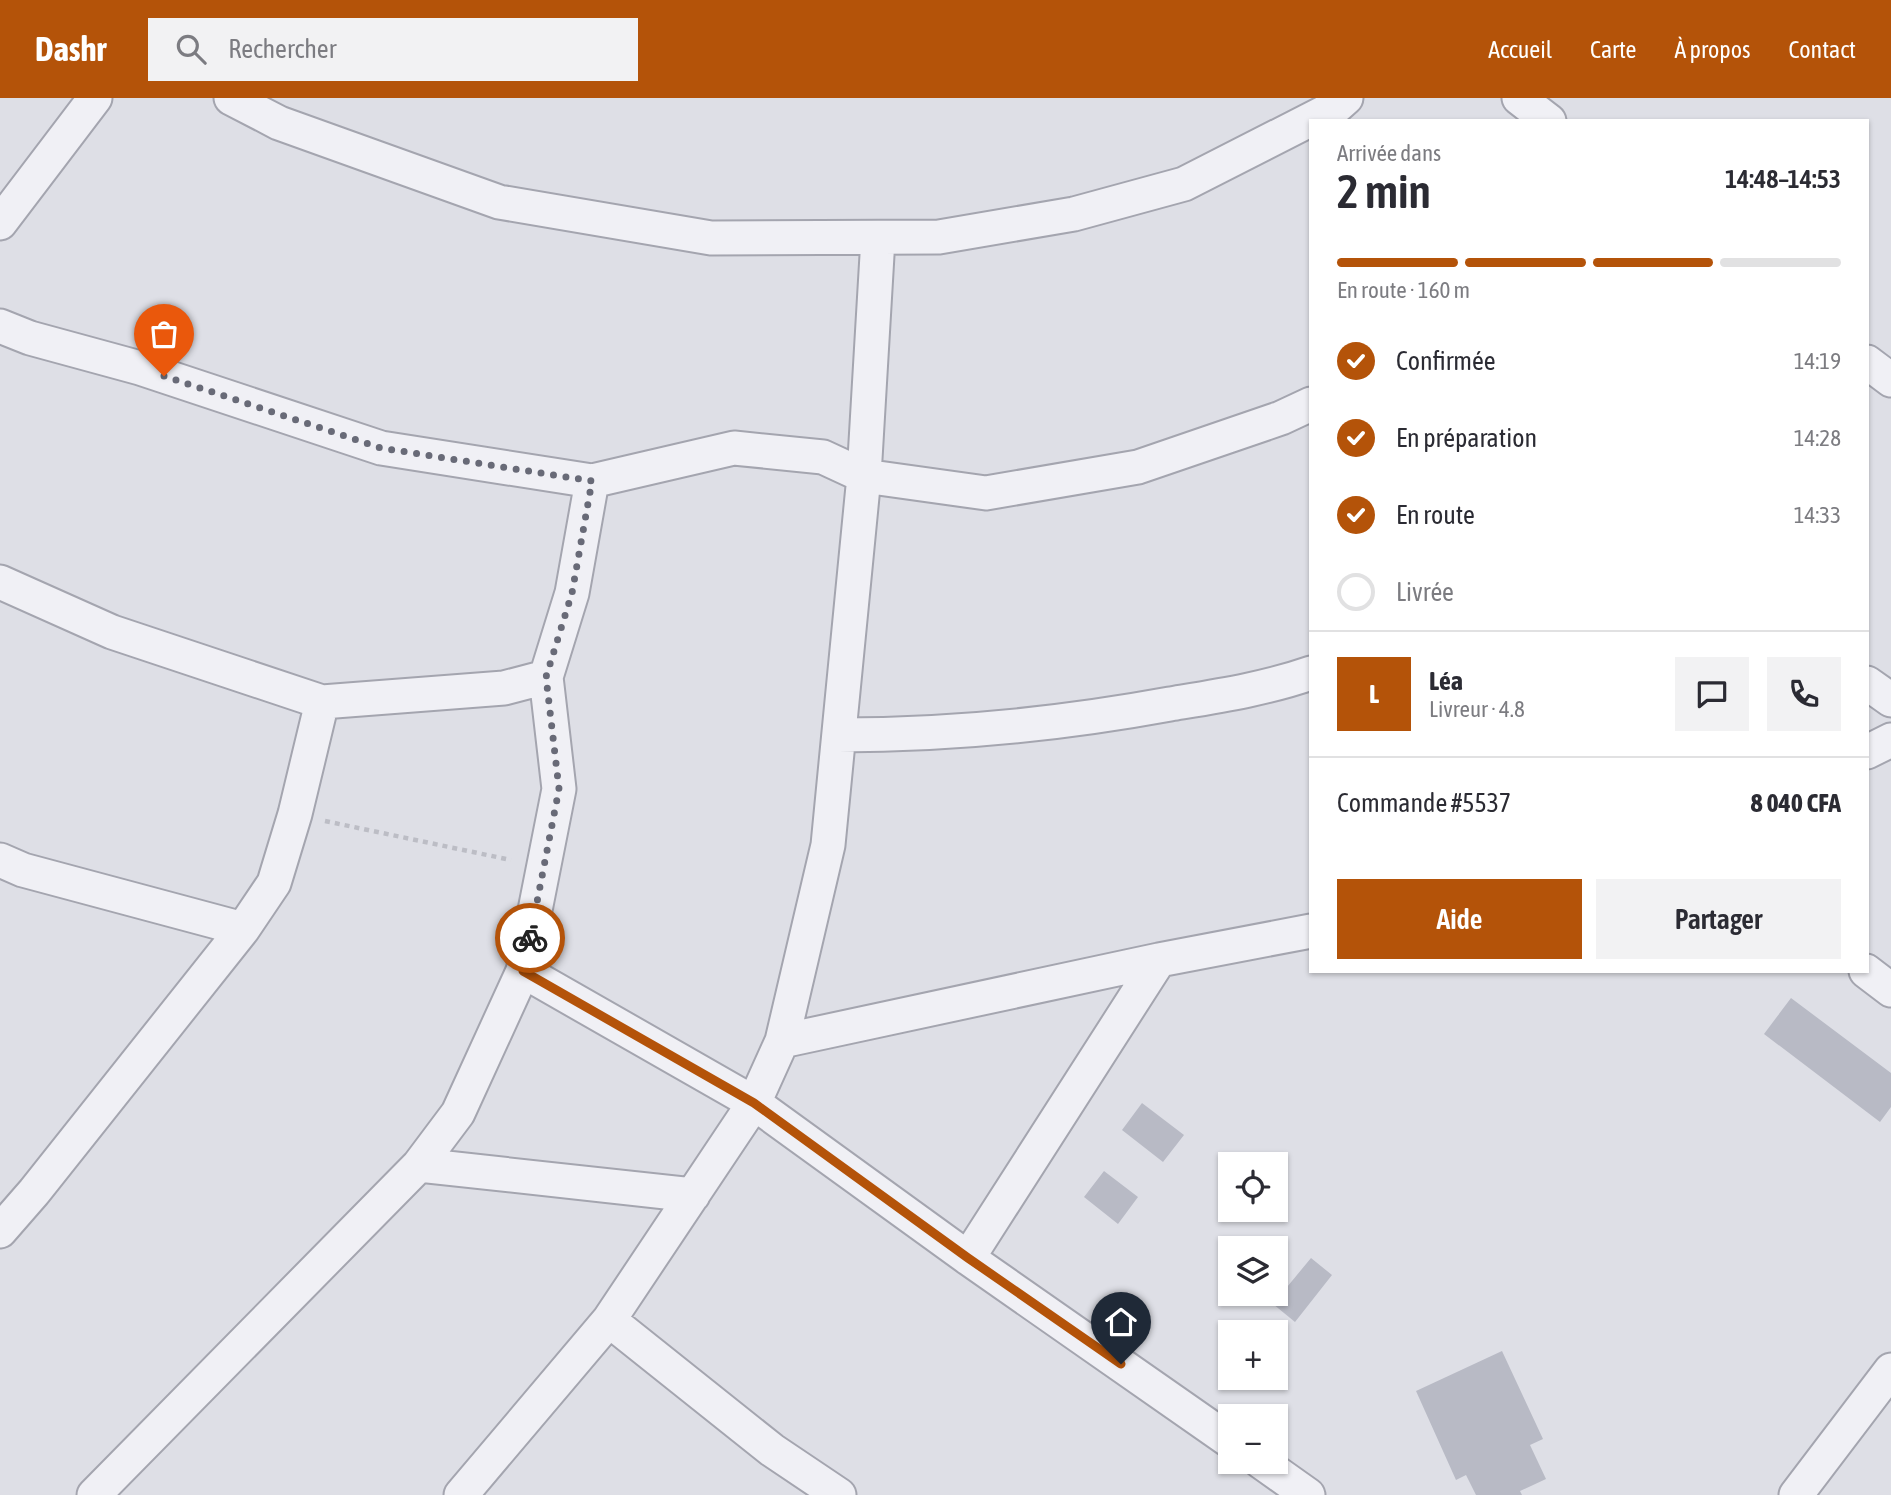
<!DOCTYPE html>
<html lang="fr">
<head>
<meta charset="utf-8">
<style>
  :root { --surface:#fff; --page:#f2f2f3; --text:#2b2b33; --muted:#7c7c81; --line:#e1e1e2; --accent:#b45309 }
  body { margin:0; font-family:"Asap Condensed",sans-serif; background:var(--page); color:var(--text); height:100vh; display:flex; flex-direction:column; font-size:26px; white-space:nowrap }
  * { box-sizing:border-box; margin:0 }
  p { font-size:23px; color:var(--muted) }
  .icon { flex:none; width:38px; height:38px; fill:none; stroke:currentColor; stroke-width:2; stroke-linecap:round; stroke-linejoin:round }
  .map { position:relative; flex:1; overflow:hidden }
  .side { position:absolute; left:1309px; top:21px; width:560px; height:854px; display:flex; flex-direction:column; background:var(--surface); border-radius:0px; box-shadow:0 2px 5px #0004 }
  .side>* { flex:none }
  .tools { position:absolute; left:1218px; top:1054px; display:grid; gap:14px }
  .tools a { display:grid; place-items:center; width:70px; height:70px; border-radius:0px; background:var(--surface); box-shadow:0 2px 5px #0004; font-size:35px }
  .pin { position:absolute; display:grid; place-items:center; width:60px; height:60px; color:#fff; margin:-72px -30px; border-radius:50% 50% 50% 0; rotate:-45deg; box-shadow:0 0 7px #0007 }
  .pin .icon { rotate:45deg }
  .courier { position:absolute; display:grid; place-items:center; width:70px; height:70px; margin:-35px; border:5px solid #b45309; border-radius:50%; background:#fff; color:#222; box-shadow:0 2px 9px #0007 }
  .summary em { font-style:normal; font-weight:600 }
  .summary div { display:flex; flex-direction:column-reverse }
  .summary { display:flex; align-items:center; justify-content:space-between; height:119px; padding:0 28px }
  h1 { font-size:46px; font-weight:600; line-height:52px }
  .bar { display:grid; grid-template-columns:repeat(4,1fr); gap:10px 7px; align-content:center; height:84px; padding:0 28px }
  .bar i { height:9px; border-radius:5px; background:var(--line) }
  .bar .selected { background:var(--accent) }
  .bar p { grid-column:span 4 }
  .line { display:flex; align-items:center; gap:18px; padding:0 28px; border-top:2px solid var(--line) }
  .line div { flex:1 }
  .round { display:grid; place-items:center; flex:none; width:74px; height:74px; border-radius:0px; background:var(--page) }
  ol { padding:0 28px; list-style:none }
  li { display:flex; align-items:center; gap:21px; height:77px }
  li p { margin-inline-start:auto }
  li .icon { padding:7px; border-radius:50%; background:var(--accent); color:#fff; stroke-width:4 }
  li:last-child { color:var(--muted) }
  li i { width:38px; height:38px; border:4px solid var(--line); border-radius:50% }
  .button { display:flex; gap:14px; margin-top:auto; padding:14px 28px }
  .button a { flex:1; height:80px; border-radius:0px; background:var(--accent); color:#fff; font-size:28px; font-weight:600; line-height:80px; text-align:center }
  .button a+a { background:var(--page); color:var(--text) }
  header { display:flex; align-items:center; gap:42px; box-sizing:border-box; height:98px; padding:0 35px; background:var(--accent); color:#fff }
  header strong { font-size:33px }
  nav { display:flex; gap:38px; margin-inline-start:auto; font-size:24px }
  .search { width:490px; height:63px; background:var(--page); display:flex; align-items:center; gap:18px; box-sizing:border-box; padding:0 24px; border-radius:0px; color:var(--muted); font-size:26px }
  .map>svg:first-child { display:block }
</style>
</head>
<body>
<header>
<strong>Dashr</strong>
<div class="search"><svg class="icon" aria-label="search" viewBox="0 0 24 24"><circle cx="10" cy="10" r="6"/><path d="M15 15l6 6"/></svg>Rechercher</div>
<nav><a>Accueil</a><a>Carte</a><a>À propos</a><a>Contact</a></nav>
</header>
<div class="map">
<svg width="1891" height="1397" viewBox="0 0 1891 1397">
  <rect width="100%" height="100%" fill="#dedfe6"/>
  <!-- building -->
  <path fill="#b8bac5" d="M1791 900 1891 975V1009L1880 1024 1764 936Z
    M1142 1005 1184 1037 1163 1064 1122 1032Z
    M1104 1073 1138 1099 1118 1126 1084 1099Z
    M1311 1160 1332 1177 1295 1224 1273 1206Z
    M1502 1253 1543 1341 1530 1347 1546 1381 1520 1393 1522 1397H1476L1466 1377 1456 1382 1416 1293Z"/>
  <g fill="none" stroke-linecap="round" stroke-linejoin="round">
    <defs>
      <path id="street" d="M231 0 279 25 499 104 711 140 939 139 1074 116 1184 86 1337 8 1346 0
        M1519 0 1549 23
        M0 125 95 0
        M0 228 30 240 140 270 381 350 592 383 734 350 823 359 864 378 986 395 1138 369 1281 320 1311 306
        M1867 264 1891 282
        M0 484 112 534 322 604 504 590 546 579
        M1867 585 1891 602
        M839 637C949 637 1061 626 1170 606 1218 598 1265 591 1311 575
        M1867 654 1891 642
        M0 762 23 772 243 831
        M523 873 754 1005 968 1160 1230 1343
        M1866 873 1891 892
        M782 943 1159 862 1311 833
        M419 1067 693 1097
        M0 1133 34 1094 243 831 274 785 295 716 322 604
        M968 1160 1159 862
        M609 1222 772 1352 839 1397
        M1260 1363 1308 1397
        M94 1397 419 1067 458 1015 523 873 559 691 546 579 572 495 592 383
        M461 1397 609 1222 754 1005 782 943 828 747 864 378 878 140
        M1796 1397 1891 1272"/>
    </defs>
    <!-- street casing -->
    <use href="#street" stroke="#a4a5af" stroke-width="37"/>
    <!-- path -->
    <path stroke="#bcbdc5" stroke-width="4.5" stroke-dasharray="5 5" stroke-linecap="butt" d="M325 723 511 762"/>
    <!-- street -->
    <use href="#street" stroke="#f0f0f5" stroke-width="33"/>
  </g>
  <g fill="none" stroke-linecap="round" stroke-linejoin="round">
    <!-- done -->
    <path stroke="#686a77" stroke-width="7" stroke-dasharray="0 12.6" d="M164 278 381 350 592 383 572 495 546 579 559 691 530 840"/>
    <!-- route -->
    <path stroke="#b45309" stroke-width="9" d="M530 840 523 873 754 1005 968 1160 1121 1266"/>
  </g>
</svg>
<div class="tools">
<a><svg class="icon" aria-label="locate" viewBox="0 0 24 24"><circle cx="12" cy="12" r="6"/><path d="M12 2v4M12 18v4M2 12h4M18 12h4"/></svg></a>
<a><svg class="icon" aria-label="layers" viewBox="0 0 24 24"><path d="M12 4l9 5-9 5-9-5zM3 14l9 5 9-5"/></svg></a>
<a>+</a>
<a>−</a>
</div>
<div class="pin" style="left:164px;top:278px;background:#ea580c"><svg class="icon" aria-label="bag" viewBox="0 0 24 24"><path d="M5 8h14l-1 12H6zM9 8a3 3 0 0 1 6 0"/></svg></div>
<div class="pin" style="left:1121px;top:1266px;background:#1f2937"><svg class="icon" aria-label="home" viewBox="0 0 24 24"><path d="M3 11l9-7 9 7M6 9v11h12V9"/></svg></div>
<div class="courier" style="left:530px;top:840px"><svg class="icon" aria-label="bike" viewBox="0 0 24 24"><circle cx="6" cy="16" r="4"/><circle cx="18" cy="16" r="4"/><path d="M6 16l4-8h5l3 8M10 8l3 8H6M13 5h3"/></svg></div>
<section class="side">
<div class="summary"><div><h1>2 min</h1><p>Arrivée dans</p></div><em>14:48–14:53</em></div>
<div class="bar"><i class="selected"></i><i class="selected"></i><i class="selected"></i><i></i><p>En route · 160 m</p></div>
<ol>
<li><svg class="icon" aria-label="check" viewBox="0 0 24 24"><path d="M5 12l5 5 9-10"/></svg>Confirmée<p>14:19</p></li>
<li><svg class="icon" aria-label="check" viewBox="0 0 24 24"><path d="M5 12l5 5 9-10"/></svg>En préparation<p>14:28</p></li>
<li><svg class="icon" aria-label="check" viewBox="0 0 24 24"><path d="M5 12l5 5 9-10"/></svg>En route<p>14:33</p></li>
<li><i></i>Livrée</li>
</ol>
<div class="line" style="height:126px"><b class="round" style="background:var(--accent);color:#fff">L</b><div><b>Léa</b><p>Livreur · 4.8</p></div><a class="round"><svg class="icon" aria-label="chat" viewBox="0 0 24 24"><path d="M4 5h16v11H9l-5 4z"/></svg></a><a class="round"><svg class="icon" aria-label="phone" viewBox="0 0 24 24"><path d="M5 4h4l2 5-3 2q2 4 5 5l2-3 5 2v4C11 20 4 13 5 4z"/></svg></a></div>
<div class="line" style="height:91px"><div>Commande #5537</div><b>8 040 CFA</b></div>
<div class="button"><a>Aide</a><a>Partager</a></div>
</section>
</div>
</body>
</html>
